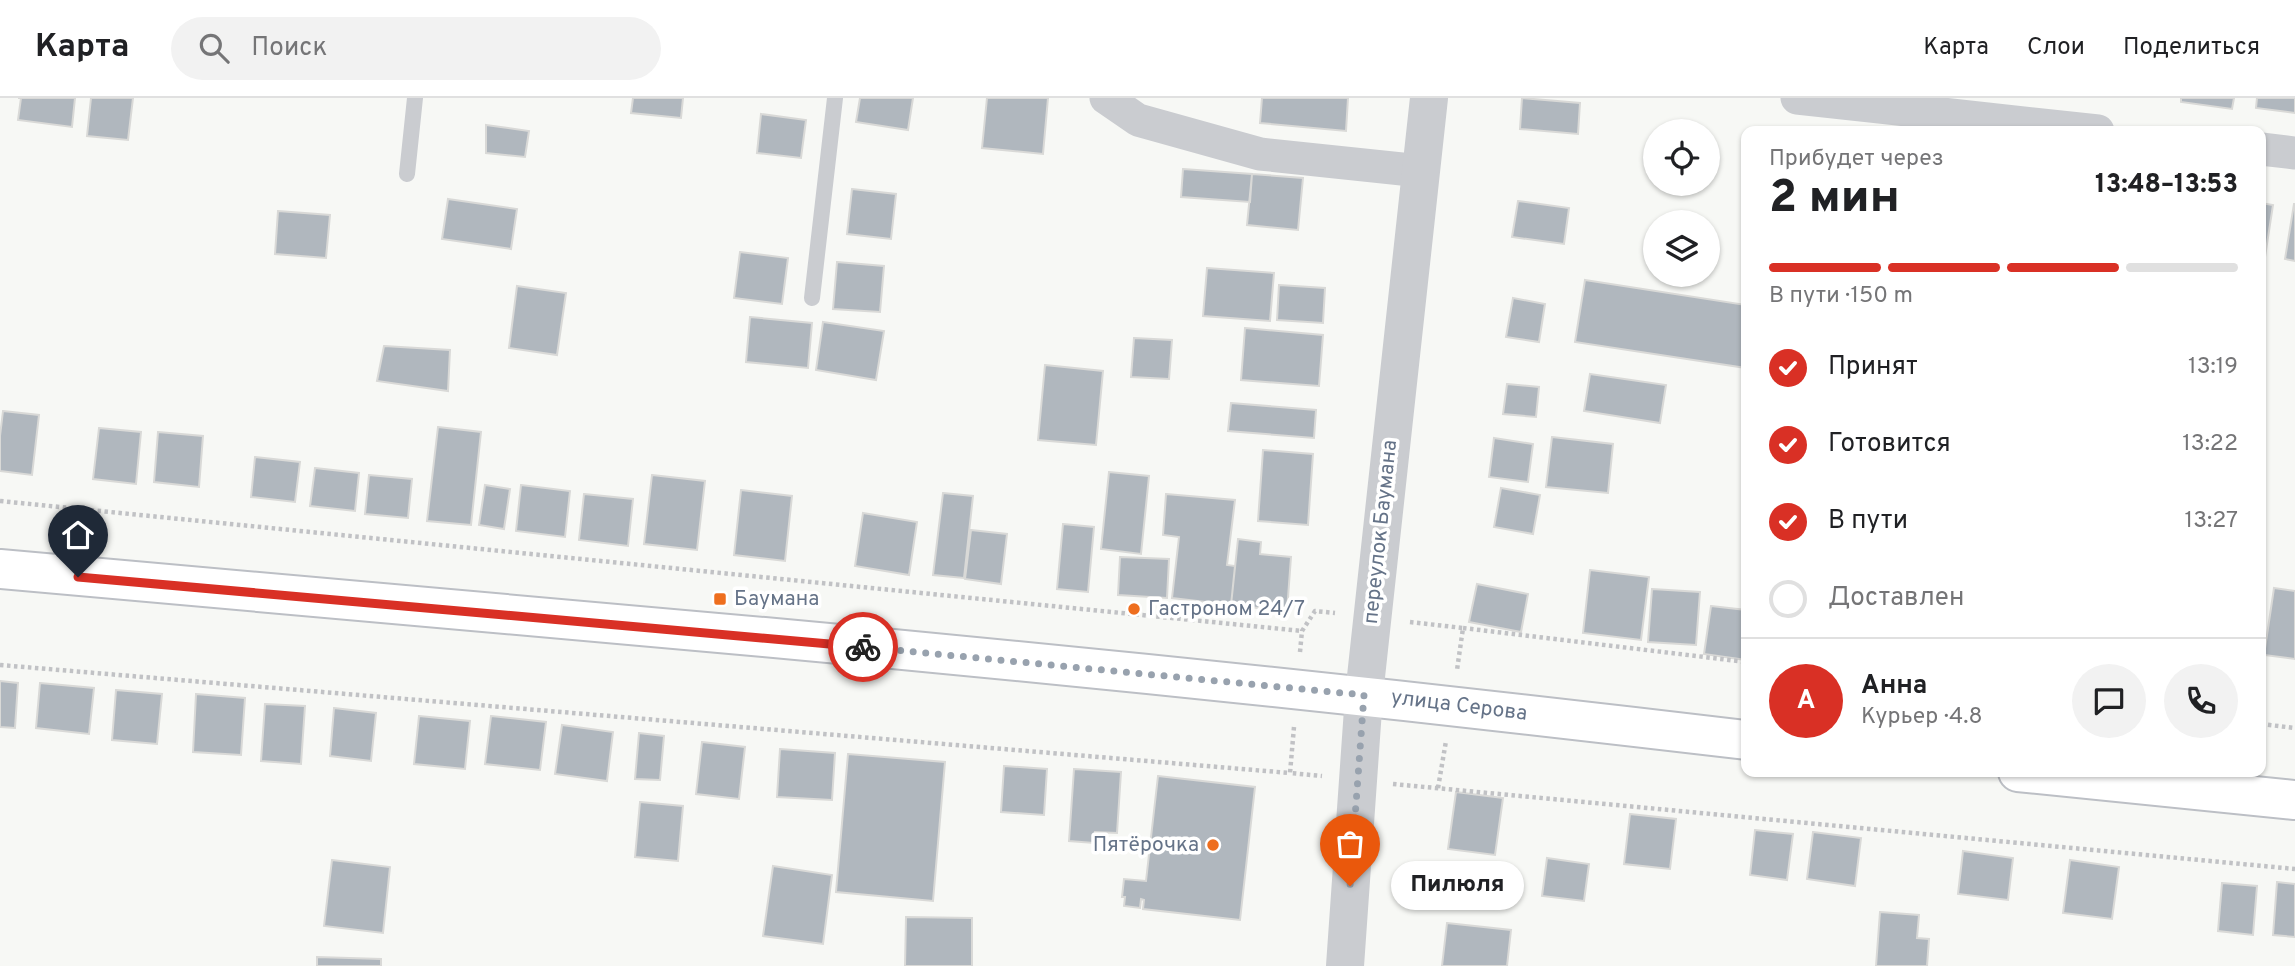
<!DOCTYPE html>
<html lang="ru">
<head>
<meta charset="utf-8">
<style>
  :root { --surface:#fff; --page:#f2f2f2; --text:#202124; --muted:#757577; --line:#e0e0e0; --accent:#d93025 }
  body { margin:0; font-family:Overpass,sans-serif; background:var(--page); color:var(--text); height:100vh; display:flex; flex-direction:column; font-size:26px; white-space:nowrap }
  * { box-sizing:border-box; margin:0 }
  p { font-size:23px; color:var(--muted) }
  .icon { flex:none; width:38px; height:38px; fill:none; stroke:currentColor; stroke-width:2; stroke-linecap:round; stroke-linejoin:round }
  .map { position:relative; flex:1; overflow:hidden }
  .sheet { position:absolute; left:1741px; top:28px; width:525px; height:651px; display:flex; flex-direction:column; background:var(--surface); border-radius:14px; box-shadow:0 2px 5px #0004 }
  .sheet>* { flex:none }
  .tools { position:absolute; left:1643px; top:21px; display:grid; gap:14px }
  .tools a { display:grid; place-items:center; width:77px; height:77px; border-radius:50%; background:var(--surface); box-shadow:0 2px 5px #0004; font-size:35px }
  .pin { position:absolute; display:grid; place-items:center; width:60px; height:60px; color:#fff; margin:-72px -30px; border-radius:50% 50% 50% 0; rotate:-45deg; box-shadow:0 0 7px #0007 }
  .pin .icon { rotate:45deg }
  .courier { position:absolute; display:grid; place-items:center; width:70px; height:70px; margin:-35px; border:5px solid #d93025; border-radius:50%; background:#fff; color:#222; box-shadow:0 2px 9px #0007 }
  .bubble { position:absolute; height:49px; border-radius:24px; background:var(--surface); box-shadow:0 2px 5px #0004; font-size:23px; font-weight:800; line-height:49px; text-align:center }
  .summary em { font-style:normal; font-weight:800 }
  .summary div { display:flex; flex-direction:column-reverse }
  .summary { display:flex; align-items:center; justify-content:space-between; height:119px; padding:0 28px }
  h1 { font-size:46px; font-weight:800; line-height:52px }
  .bar { display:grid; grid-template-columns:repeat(4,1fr); gap:10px 7px; align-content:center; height:84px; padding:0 28px }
  .bar i { height:9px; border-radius:5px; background:var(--line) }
  .bar .active { background:var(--accent) }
  .bar p { grid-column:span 4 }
  .line { display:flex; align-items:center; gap:18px; padding:0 28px; border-top:2px solid var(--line) }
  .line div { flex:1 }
  .round { display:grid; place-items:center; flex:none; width:74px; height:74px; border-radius:37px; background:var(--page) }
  ol { padding:0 28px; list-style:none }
  li { display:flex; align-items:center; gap:21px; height:77px }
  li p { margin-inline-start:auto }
  li .icon { padding:7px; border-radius:50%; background:var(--accent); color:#fff; stroke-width:4 }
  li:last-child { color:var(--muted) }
  li i { width:38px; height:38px; border:4px solid var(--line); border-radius:50% }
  header { display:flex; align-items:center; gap:42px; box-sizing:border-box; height:98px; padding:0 35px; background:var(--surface); border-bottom:2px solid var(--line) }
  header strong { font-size:33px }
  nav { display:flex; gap:38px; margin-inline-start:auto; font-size:24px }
  .search { width:490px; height:63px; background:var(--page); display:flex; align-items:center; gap:18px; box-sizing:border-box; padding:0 24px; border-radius:38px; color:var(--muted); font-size:26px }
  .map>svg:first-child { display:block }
</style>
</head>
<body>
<header>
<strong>Карта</strong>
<div class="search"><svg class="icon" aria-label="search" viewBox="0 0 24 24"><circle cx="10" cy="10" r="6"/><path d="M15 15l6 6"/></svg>Поиск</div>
<nav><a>Карта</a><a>Слои</a><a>Поделиться</a></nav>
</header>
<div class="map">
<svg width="2295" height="868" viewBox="0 0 2295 868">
  <rect width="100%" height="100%" fill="#f7f8f5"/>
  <!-- building -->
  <path fill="#b0b7be" stroke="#d9d9d7" stroke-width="2" d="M18 0H75L72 29 18 22 21 0Z
    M91 0H133L128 42 87 38Z
    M633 0H683L681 20 631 15Z
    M860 0H913L908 32 856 24Z
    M987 0H1048L1043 56 982 50Z
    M1262 0H1348L1346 33 1260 25Z
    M1522 0 1580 5 1578 36 1520 31Z
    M2181 0H2234L2232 11 2181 4Z
    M2257 0H2295V15L2256 10Z
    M761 16 806 22 801 60 757 55Z
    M486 27 529 33 525 59 486 55Z
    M1183 71 1252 76 1250 104 1181 99Z
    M1252 76 1303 80 1298 132 1247 127Z
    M852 91 896 96 891 141 847 136Z
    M448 101 517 111 511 151 442 141Z
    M1518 103 1569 110 1564 146 1512 139Z
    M2261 105 2273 107 2263 172H2261Z
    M2294 106H2295V163L2285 161Z
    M278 113 330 117 326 160 275 156Z
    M740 154 788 160 782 206 734 200Z
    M837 164 884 168 880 214 833 211Z
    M1207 170 1274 175 1270 223 1203 218Z
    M1585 182 1746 207V270L1575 244Z
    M1279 187 1325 190 1323 225 1277 222Z
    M517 188 566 195 557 257 509 250Z
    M1513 200 1545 206 1539 244 1506 239Z
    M750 219 812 225 808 270 746 264Z
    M823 224 884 233 876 282 816 272Z
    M1245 230 1323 237 1319 288 1241 282Z
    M1134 240 1172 242 1169 281 1131 279Z
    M384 248 450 252 448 293 377 283Z
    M1045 267 1103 273 1096 347 1038 342Z
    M1590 276 1666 287 1660 325 1584 313Z
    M1507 286 1539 289 1536 319 1503 316Z
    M1231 305 1316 312 1314 340 1228 333Z
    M3 313 39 317 32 377 0 373V338Z
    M438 329 481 334 471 427 427 423Z
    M99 330 141 334 136 386 93 381Z
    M158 334 203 338 199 389 154 384Z
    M1552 339 1613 346 1608 395 1546 389Z
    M1494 340 1533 346 1528 384 1489 379Z
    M1263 352 1313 356 1308 427 1258 423Z
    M255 359 300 364 295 404 251 399Z
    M315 370 359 375 355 413 310 408Z
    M1109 374 1149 378 1141 456 1101 451Z
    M369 377 412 381 408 420 365 416Z
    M652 377 705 383 697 452 644 446Z
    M485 387 510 391 504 431 479 427Z
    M521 387 570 393 565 439 516 433Z
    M1501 390 1540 397 1533 436 1494 429Z
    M741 392 792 398 785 463 734 457Z
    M943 395 973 398 964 480 933 477Z
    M584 396 633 401 628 448 579 442Z
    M1166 396 1235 402 1227 467 1235 468 1231 507 1172 500 1179 439 1163 437Z
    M863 415 917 424 909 477 855 468Z
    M1063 426 1094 429 1088 494 1057 491Z
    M971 432 1007 436 1001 486 965 481Z
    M1238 441 1261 444 1260 456 1291 459 1287 513 1231 507Z
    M1120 459 1169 461 1167 500 1118 497Z
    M1590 472 1649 479 1641 542 1583 535Z
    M1477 486 1528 496 1521 534 1469 524Z
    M2274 490 2295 493V561L2264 557Z
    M1652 491 1700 494 1696 547 1648 544Z
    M1711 508 1746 512V562L1704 556Z
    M0 583 18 585 15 630 0 629Z
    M40 585 94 590 89 636 36 630Z
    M116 592 162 596 157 646 112 642Z
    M196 596 245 600 241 657 193 654Z
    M265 606 305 608 301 666 261 663Z
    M334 610 376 615 371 663 330 658Z
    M419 618 470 623 465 671 414 666Z
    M491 618 546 624 540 672 485 666Z
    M562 627 613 634 607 683 555 676Z
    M639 635 664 638 660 682 635 681Z
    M702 644 745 649 739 701 696 696Z
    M780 651 835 655 832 702 777 699Z
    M848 656 945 664 933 803 836 794Z
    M1004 668 1047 671 1044 717 1001 714Z
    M1074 671 1121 674 1117 735 1095 734 1094 745 1069 743Z
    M1158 678 1255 689 1240 822 1143 811 1144 802 1141 801 1140 810 1124 808 1125 799H1122L1124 781 1146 783Z
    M1456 694 1503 700 1495 757 1448 751Z
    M640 704 683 708 678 763 635 759Z
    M1630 716 1676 721 1670 771 1624 766Z
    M1755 732 1793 736 1787 782 1750 777Z
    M1813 734 1861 740 1855 788 1807 781Z
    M1963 753 2013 760 2008 802 1958 796Z
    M1547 760 1589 766 1584 803 1542 798Z
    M332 762 390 769 383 835 324 828Z
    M2070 762 2119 769 2112 821 2063 815Z
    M773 768 832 777 823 846 763 838Z
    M2277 784 2295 786V839L2273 837Z
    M2222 785 2257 788 2253 837 2218 833Z
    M1880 814 1919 817 1917 840 1929 841 1927 868H1876Z
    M906 819 972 820V868H905Z
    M1447 825 1511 832 1507 868H1442Z
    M317 859 381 861V868H317Z"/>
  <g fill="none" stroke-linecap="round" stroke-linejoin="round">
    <defs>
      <path id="secondary" d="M0 471C255 496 510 516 764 539 1092 569 1419 603 1746 642
        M2018 674 2295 702"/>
    </defs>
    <!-- secondary casing -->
    <use href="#secondary" stroke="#bcbfc5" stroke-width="42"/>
    <!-- path -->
    <path stroke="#c1c2c5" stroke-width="4.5" stroke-dasharray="3.5 3.5" stroke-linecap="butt" d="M0 403 1302 533
      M1410 524 1463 530 1457 572
      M1463 530 1746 564
      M1300 554 1302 533 1315 513 1335 515
      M0 567 1290 675
      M2261 626 2295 630
      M1294 629 1290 675 1322 678
      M1393 686 2295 771
      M1438 690 1446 643"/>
    <!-- service -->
    <path stroke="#caccd0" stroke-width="16" d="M407 76 415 0
      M812 200 835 0"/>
    <!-- minor -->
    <path stroke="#caccd0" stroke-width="33" d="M1106 0 1138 22 1260 56 1421 73
      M1797 0 2098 33
      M2261 51 2295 55"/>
    <!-- tertiary -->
    <path stroke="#caccd0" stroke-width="38" d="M1345 868 1364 597 1429 0"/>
    <!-- secondary -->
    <use href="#secondary" stroke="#fff" stroke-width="38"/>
  </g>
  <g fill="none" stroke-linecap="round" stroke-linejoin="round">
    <!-- done -->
    <path stroke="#98a2ae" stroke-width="7" stroke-dasharray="0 12.6" d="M863 549 1364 597 1350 788"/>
    <!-- route -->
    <path stroke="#d93025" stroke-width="9" d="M78 479 863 549"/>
  </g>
  <!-- markers -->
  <g fill="#ee6e1e" stroke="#fff" stroke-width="2.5">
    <rect x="713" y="494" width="14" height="14" rx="3.5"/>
    <circle cx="1134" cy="511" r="7"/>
    <circle cx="1213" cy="747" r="7"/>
  </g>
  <g text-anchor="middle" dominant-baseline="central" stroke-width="7" stroke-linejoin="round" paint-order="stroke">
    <!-- street labels -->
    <g font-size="21" fill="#657388" stroke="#fff">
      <text transform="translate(1381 434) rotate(-84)">переулок Баумана</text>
      <text transform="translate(1459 608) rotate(7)">улица Серова</text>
    </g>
    <!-- poi labels -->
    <g font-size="21" fill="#657388" stroke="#fff" text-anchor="start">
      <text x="734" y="501">Баумана</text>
      <text x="1148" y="511">Гастроном 24/7</text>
      <text x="1199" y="747" text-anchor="end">Пятёрочка</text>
    </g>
  </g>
</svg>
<div class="tools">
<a><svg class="icon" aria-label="locate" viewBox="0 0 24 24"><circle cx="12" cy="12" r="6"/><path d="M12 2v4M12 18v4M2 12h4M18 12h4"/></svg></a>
<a><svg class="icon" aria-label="layers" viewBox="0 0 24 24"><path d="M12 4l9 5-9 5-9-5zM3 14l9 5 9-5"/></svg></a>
</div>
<div class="pin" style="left:1350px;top:788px;background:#ea580c"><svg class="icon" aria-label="bag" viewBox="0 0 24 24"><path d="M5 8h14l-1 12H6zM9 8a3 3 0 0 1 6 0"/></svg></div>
<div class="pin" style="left:78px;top:479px;background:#1f2937"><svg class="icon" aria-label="home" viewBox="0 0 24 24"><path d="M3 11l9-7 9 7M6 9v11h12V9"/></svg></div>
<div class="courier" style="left:863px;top:549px"><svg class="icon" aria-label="bike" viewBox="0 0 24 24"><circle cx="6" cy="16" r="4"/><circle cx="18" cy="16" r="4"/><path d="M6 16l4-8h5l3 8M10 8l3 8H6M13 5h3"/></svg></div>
<div class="bubble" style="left:1391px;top:763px;width:133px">Пилюля</div>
<section class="sheet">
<div class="summary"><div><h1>2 мин</h1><p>Прибудет через</p></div><em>13:48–13:53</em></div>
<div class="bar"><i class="active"></i><i class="active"></i><i class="active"></i><i></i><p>В пути · 150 m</p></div>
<ol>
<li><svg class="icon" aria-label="check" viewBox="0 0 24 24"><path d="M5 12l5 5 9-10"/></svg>Принят<p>13:19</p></li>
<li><svg class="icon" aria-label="check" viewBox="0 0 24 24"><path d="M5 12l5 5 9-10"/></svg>Готовится<p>13:22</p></li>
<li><svg class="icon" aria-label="check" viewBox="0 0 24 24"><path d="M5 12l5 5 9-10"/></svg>В пути<p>13:27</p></li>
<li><i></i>Доставлен</li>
</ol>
<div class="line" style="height:126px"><b class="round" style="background:var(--accent);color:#fff">А</b><div><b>Анна</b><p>Курьер · 4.8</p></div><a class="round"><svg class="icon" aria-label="chat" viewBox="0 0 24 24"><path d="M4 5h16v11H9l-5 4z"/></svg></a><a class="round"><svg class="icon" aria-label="phone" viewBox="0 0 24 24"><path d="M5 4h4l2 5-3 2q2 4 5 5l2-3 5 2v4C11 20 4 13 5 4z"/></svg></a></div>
</section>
</div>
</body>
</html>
